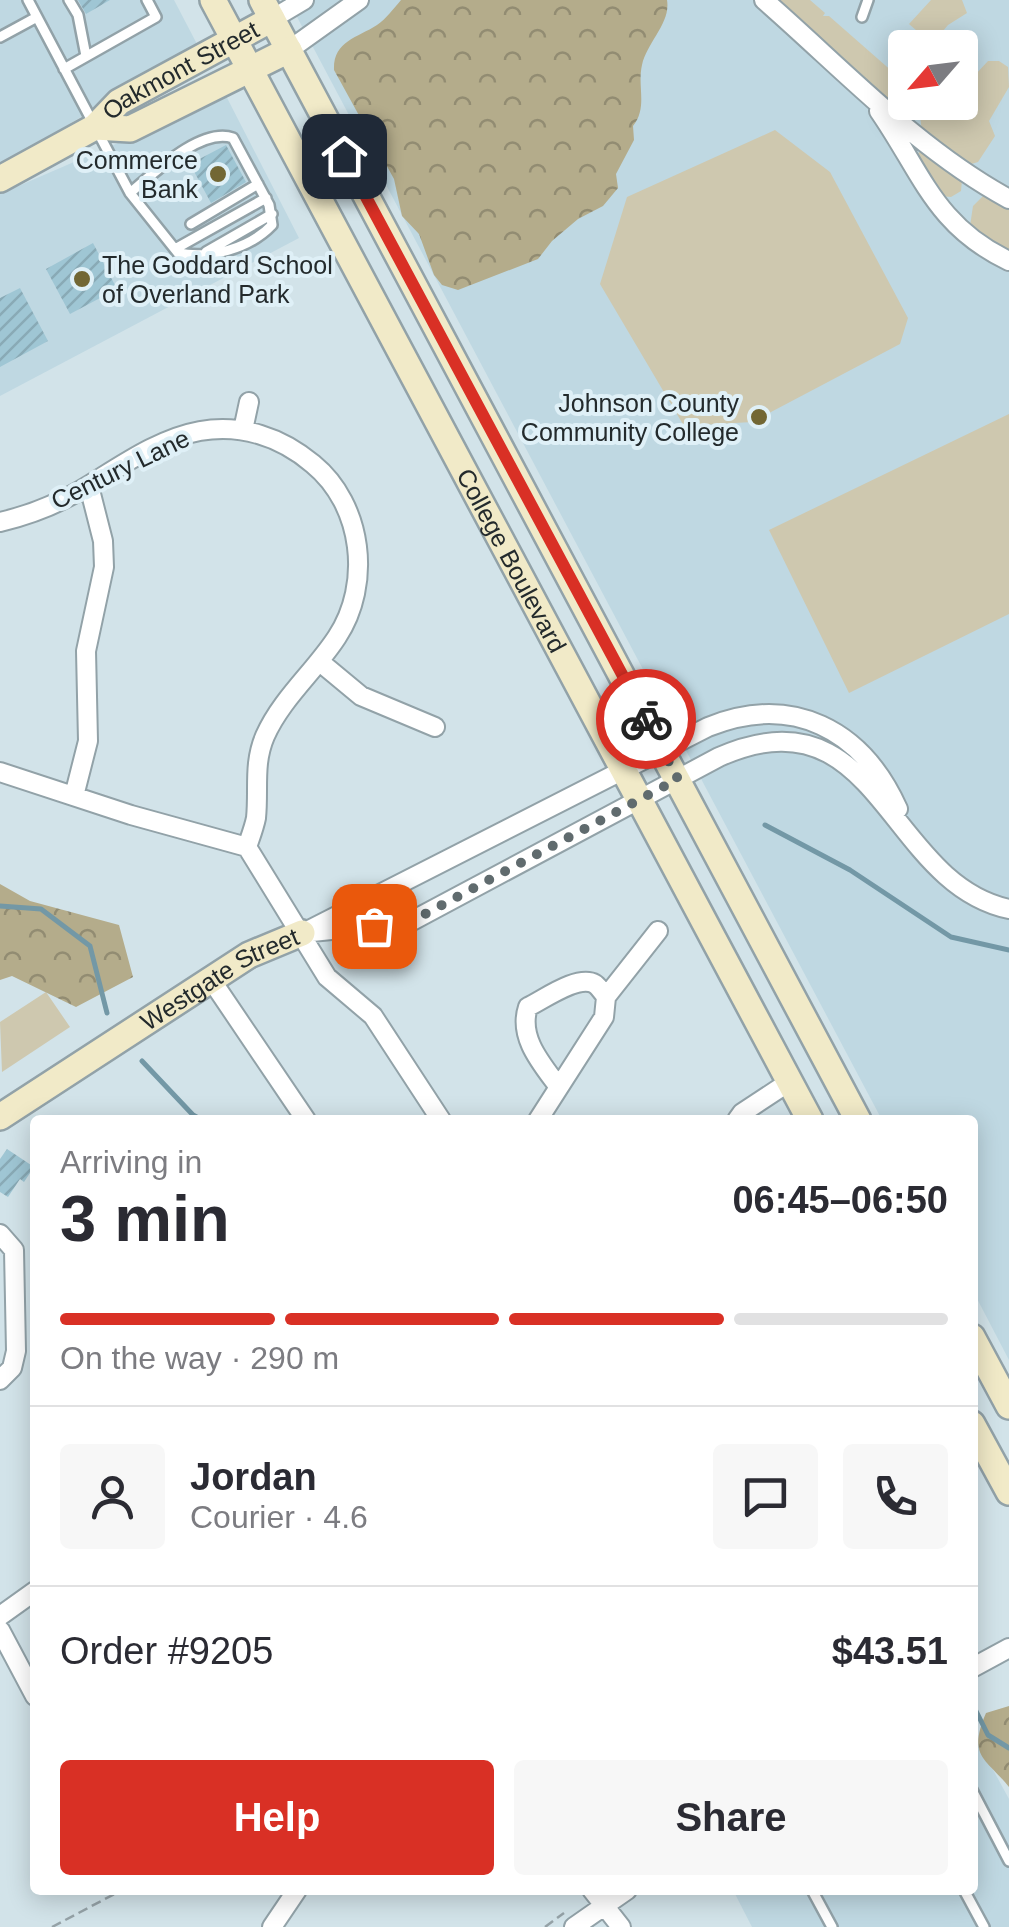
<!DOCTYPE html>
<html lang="en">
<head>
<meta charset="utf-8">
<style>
  :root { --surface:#fff; --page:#f7f7f7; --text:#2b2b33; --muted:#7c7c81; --line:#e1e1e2; --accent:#d93025 }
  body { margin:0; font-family:Helvetica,sans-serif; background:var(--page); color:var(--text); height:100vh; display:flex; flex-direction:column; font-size:38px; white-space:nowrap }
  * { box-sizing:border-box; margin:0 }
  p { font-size:32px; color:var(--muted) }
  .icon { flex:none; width:55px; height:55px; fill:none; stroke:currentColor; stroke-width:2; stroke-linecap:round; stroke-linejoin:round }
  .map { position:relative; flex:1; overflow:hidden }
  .panel { position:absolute; left:30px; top:1115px; width:948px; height:780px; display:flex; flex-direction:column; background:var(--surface); border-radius:10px; box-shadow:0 5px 25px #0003 }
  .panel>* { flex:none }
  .needle { width:65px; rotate:242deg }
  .controls { position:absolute; left:888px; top:30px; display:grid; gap:20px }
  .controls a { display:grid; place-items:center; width:90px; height:90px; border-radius:10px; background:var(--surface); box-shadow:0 5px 25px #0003; font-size:50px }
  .pin { position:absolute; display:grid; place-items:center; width:85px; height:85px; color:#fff; margin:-42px; border-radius:20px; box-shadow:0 5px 15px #0006 }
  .courier { position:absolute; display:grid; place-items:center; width:100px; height:100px; margin:-50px; border:8px solid #d93025; border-radius:50%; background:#fff; color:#222; box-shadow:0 2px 12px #0007 }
  .head em { font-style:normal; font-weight:600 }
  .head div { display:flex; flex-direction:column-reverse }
  .head { display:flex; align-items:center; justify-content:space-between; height:170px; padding:0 30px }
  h1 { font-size:65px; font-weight:600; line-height:75px }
  .bar { display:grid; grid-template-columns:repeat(4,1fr); gap:15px 10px; align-content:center; height:120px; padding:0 30px }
  .bar i { height:12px; border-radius:8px; background:var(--line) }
  .bar .on { background:var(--accent) }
  .bar p { grid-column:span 4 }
  .line { display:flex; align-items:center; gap:25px; padding:0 30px; border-top:2px solid var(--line) }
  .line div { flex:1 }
  .round { display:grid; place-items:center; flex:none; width:105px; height:105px; border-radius:10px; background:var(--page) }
  .button { display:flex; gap:20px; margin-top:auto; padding:20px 30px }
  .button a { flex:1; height:115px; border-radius:10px; background:var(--accent); color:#fff; font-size:40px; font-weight:600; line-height:115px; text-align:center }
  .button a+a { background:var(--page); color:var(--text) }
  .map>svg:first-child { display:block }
</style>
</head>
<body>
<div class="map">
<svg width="1009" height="1927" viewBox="0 0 1009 1927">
  <defs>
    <pattern id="forest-crowns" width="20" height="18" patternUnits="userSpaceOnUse" patternTransform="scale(2.5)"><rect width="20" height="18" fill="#b4ac8b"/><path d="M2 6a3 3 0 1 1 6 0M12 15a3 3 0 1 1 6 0" fill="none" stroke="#928c72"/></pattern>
    <pattern id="building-hatch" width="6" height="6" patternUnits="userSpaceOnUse" patternTransform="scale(2.5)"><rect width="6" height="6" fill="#9fc6d4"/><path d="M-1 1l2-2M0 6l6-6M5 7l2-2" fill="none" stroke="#89aab6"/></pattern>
  </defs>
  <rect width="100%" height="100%" fill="#d2e3e9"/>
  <!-- built -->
  <path fill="#bfd8e2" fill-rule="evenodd" d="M0 0H174L198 46 0 166Z
    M288 0H1009V1360L973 1291 972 1120H882ZM905 48H960V102H905Z
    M223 90 299 238 0 396V194L134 136Z
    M973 1733 1009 1799V1927H752L733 1890H972Z"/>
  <!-- green -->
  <path fill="#cec8af" d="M774 0H810L825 13 823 16H829L894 73V78L905 69 906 103H891Z
    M931 0H962L967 13 948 25 932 44 909 24Z
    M988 61H999L1008 67 1009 87 989 121 995 136 978 162 968 165 922 131 920 116 931 104 938 116 950 103 960 102V91Z
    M775 130 830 172 908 318 900 344 752 422 684 426 600 284 627 197Z
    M920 151H924L962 180 961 191 951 197 941 196 916 156Z
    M983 196 1009 208V255L970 226 973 206Z
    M1009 414V614L849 693 769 530Z
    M46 992 70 1027 2 1072 0 1022Z"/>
  <!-- forest -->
  <path fill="url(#forest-crowns)" d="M401 0H667C671 23 647 42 642 65 637 87 648 107 633 126L634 140 616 174 618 188 603 206 578 219 552 241 538 259 458 290 442 285 434 275 419 234 402 216 394 179 334 70C333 41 357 38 377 25 386 19 394 8 401 0Z
    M0 884 30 901 119 925 133 977 76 1007 12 976 0 980Z
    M1009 1706V1787C986 1758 967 1757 986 1713Z"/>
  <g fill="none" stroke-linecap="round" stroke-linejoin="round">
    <!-- stream -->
    <path stroke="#7398a6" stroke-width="5" d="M765 825 850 870 951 937 1009 950
      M0 906 41 909 90 946 107 1013
      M142 1061 193 1115 202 1120
      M974 1707 988 1735 1009 1748"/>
  </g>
  <!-- building -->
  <path fill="url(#building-hatch)" d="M78 0H110L86 14Z
    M226 145 246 182 211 203 190 164Z
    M93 243 117 289 70 314 46 269Z
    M20 288 48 341 0 367V298Z
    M7 1149 34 1167 24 1182 20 1179 8 1197 0 1192V1159Z"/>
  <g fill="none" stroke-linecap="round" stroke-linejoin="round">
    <defs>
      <path id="lane" d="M28 0 130 193 178 253C210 259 249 249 272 225L269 205 233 138C201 127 154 173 130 193
        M69 0 78 15 86 56
        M862 17 868 0
        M0 37 37 17
        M64 69 156 17 147 0
        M191 224 258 184
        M175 249 266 198
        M206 252 272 214
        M972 1790 1009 1861
        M812 1890 832 1927
        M964 1890 984 1927"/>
      <path id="street" d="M764 0C842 68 917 149 1009 199
        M272 19 304 0
        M289 50 359 0
        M879 111C922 173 935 226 1009 261
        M243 430 249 402
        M0 522C30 515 64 501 91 484 125 463 161 438 200 431 242 424 281 437 313 464 363 505 372 584 337 637 315 671 282 698 265 736 253 764 259 789 256 818 254 828 250 838 247 847
        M320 662 361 696 435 727
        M0 772 131 815 247 847 327 977 373 1016 441 1120
        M74 796 88 741 86 651 104 567 103 541 89 486
        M311 929 708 727C792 693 862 729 898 809
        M302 933 410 922 719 757C879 686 886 883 1009 909
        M212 981 306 1120
        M606 997 658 931
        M538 1120 604 1017 606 997C605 995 597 985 595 984 578 974 543 1000 528 1007 518 1037 541 1063 558 1086
        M737 1120 742 1113 789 1082
        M0 1234 14 1250 16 1351 12 1368 0 1380
        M0 1616 35 1591
        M0 1630 35 1696
        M972 1668 1009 1648
        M592 1890 621 1927
        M272 1927 297 1890
        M574 1927 627 1890"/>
      <g id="secondary">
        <path id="s1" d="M213 0 810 1120"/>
        <path d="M262 0 858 1120"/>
        <path d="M95 127 130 129 289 50"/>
        <path id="s2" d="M0 179 95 127 119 102 272 19"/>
        <path id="s3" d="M0 1117 249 955 302 933"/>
        <path d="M972 1337 1009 1406"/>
        <path d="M972 1424 1009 1492"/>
      </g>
    </defs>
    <!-- lane casing -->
    <use href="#lane" stroke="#92a2a8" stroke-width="14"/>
    <!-- street casing -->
    <use href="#street" stroke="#92a2a8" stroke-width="22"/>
    <!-- secondary casing -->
    <use href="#secondary" stroke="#92a2a8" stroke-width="30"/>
    <!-- path -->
    <path stroke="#95a2a7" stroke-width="2.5" stroke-dasharray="10 5" stroke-linecap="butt" d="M52 1927 122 1890
      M545 1927 564 1913"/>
    <!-- lane -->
    <use href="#lane" stroke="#fff" stroke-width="9"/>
    <!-- street -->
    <use href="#street" stroke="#fff" stroke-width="18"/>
    <!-- secondary -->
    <use href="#secondary" stroke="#f1eac8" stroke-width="25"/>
  </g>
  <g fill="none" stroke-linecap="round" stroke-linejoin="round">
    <!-- done -->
    <path stroke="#606b6e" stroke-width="10" stroke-dasharray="0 18" d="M374 926 410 922 678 779 646 719"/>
    <!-- route -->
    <path stroke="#d93025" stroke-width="12" d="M344 156 646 719"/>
  </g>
  <!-- markers -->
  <g fill="#726734" stroke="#dff0f7" stroke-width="4">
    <circle cx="218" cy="174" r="10"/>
    <circle cx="82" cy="279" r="10"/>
    <circle cx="759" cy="417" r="10"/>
  </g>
  <g text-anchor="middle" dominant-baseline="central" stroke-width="8" stroke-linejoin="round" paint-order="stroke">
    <!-- street labels -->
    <g font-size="25" fill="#232a2c" stroke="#dff0f7">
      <text stroke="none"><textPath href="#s2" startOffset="212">Oakmont Street</textPath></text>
      <text transform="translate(120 469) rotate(-26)">Century Lane</text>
      <text stroke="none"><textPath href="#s1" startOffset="635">College Boulevard</textPath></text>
      <text stroke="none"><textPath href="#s3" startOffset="260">Westgate Street</textPath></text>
    </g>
    <!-- poi labels -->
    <g font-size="25" fill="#232a2c" stroke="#dff0f7" text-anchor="end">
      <text x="198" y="160">Commerce<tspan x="198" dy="29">Bank</tspan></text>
      <text x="102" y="265" text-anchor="start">The Goddard School<tspan x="102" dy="29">of Overland Park</tspan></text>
      <text x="739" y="403">Johnson County<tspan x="739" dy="29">Community College</tspan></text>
    </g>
  </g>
</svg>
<div class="controls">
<a><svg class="needle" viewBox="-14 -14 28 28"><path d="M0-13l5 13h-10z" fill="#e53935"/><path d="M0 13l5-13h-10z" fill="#7c7c81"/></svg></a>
</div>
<div class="pin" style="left:374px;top:926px;background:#ea580c"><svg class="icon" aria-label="bag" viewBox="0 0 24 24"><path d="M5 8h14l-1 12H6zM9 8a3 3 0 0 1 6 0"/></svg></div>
<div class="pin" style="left:344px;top:156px;background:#1f2937"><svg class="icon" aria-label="home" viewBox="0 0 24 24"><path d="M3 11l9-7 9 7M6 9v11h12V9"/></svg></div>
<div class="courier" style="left:646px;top:719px"><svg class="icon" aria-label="bike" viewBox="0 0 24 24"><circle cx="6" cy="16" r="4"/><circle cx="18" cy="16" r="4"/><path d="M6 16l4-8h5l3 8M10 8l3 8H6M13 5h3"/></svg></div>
<section class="panel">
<div class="head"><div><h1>3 min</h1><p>Arriving in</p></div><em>06:45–06:50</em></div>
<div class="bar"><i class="on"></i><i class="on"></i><i class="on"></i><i></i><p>On the way · 290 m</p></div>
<div class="line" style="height:180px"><a class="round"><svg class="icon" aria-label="person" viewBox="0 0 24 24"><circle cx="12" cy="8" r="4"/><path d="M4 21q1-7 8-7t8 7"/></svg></a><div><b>Jordan</b><p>Courier · 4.6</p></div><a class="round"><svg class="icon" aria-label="chat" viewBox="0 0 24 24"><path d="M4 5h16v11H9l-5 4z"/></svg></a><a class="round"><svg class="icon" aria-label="phone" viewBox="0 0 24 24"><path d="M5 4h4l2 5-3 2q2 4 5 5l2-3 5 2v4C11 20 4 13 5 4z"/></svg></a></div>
<div class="line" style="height:130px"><div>Order #9205</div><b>$43.51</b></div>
<div class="button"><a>Help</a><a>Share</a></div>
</section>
</div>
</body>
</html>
